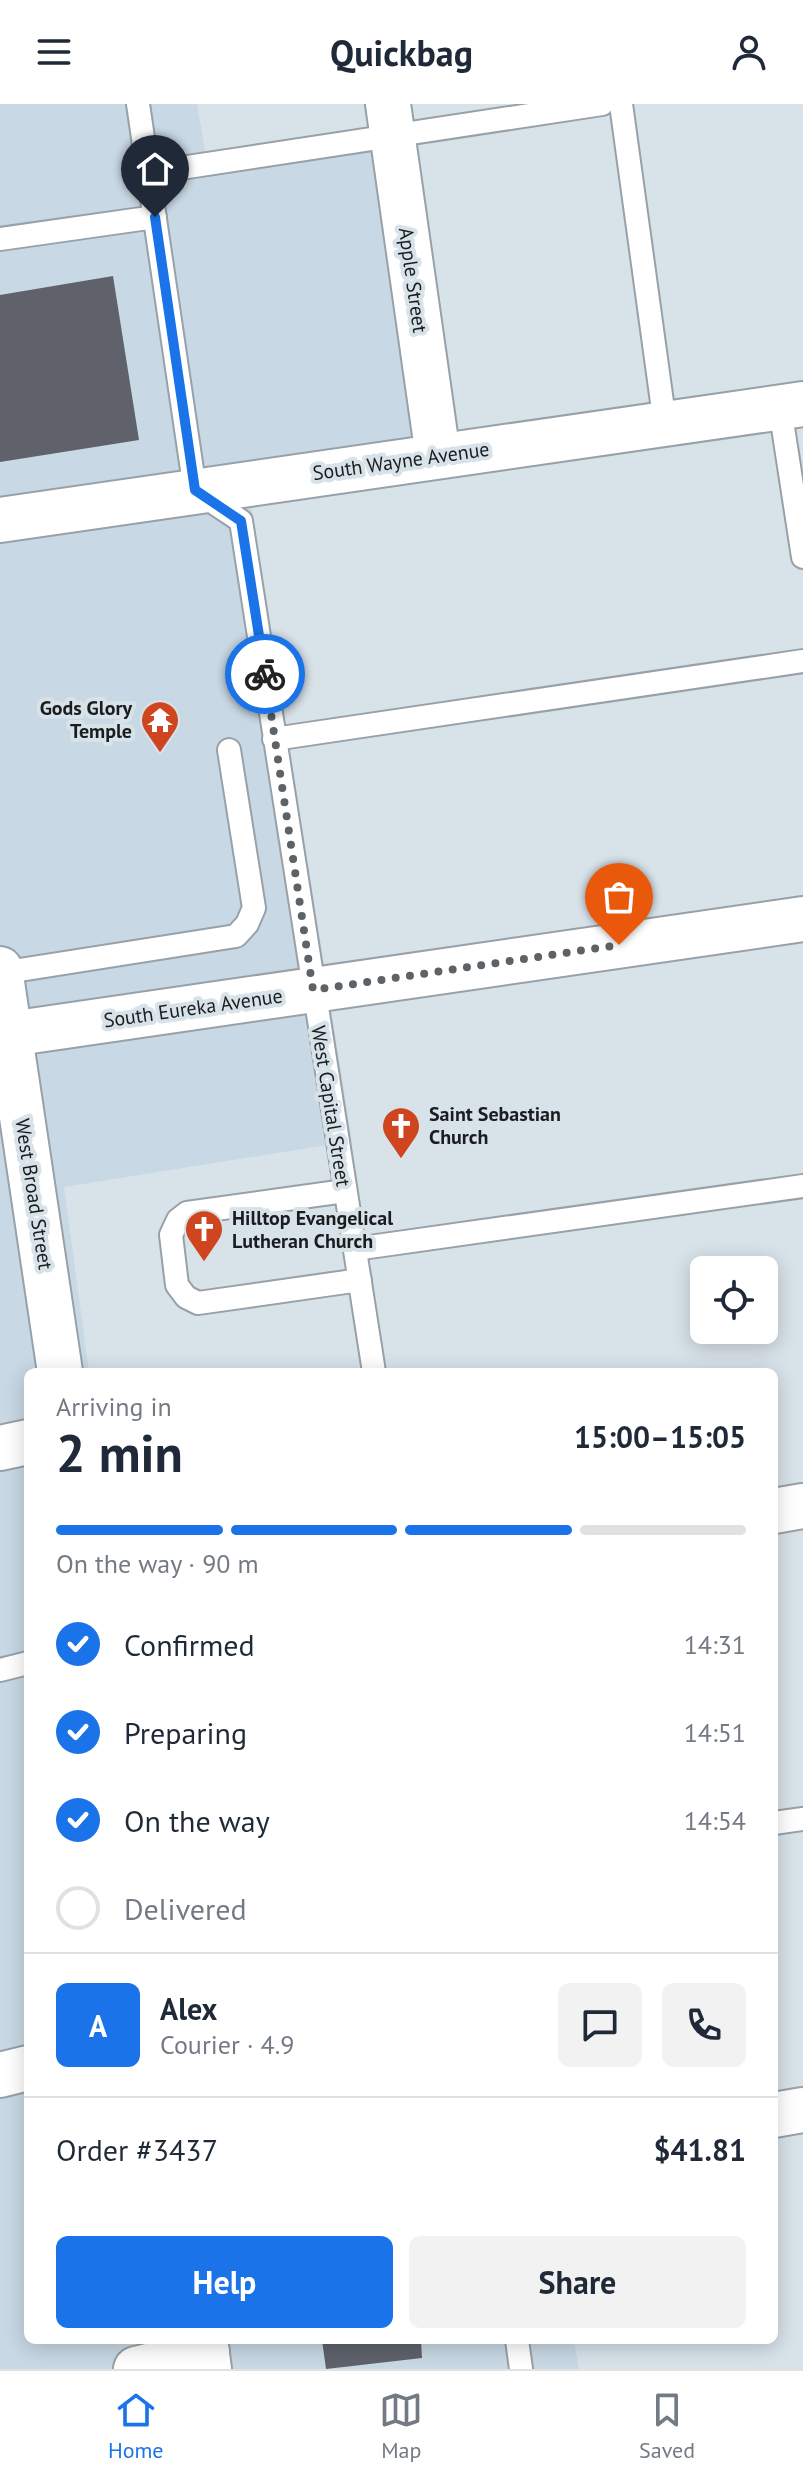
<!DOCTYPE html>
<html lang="en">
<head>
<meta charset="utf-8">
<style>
  :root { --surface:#fff; --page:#f2f2f3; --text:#1f2937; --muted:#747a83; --line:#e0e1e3; --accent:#1a73e8 }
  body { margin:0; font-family:"PT Sans",sans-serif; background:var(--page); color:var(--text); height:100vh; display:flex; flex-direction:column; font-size:30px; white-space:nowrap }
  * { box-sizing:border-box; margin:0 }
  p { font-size:26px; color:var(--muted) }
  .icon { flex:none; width:44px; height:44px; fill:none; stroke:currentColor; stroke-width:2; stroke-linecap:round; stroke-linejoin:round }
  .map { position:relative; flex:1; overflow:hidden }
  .panel { position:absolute; left:24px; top:1264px; width:754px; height:976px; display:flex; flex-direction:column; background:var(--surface); border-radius:12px; box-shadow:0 4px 20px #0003 }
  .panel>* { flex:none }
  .fabs { position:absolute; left:690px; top:1152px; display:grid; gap:16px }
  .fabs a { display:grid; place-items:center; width:88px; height:88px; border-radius:12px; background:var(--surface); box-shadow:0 4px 20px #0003; font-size:40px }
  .pin { position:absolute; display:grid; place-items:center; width:68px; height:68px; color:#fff; margin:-82px -34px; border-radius:50% 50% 50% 0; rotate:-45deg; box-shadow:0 0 8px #0007 }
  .pin .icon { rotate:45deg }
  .courier { position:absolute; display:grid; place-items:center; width:80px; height:80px; margin:-40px; border:6px solid #1a73e8; border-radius:50%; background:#fff; color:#222; box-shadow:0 2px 10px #0007 }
  .head em { font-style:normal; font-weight:800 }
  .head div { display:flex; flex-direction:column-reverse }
  .head { display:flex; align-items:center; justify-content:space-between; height:136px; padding:0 32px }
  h1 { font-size:52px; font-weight:800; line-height:60px }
  .bar { display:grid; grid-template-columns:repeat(4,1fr); gap:12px 8px; align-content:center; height:96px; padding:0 32px }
  .bar i { height:10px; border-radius:6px; background:var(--line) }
  .bar .on { background:var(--accent) }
  .bar p { grid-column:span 4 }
  .line { display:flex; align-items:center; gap:20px; padding:0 32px; border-top:2px solid var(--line) }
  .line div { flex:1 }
  .round { display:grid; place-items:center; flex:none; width:84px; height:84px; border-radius:12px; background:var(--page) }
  ol { padding:0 32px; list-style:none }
  li { display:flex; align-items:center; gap:24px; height:88px }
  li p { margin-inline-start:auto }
  li .icon { padding:8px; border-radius:50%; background:var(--accent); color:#fff; stroke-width:4 }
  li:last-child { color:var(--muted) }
  li i { width:44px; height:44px; border:4px solid var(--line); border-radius:50% }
  .button { display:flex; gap:16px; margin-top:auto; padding:16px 32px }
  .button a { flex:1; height:92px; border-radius:12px; background:var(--accent); color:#fff; font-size:32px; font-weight:800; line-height:92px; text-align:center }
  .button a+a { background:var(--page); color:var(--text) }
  header { display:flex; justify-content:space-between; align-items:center; height:104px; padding:0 32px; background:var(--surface); font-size:36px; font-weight:800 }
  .menu { display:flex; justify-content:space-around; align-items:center; height:112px; border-top:2px solid var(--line); background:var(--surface); font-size:22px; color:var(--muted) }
  .menu a { display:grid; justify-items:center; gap:4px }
  .menu .on { color:var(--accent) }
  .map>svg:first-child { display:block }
</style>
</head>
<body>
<header><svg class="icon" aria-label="menu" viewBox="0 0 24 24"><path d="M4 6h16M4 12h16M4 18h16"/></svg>Quickbag<svg class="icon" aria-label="person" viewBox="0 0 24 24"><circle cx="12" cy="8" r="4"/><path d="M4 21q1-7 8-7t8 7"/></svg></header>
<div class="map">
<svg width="803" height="2265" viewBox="0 0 803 2265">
  <rect width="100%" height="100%" fill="#d8e2e9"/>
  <!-- built -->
  <path fill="#c8d8e4" d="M0 0H197L208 64 385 35 429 347 246 370 352 1037 64 1083 89 1268H28V2236H574L579 2265H0Z"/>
  <!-- building -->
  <path fill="#5f626b" d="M113 172 139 336 0 358V191Z
    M322 2236H421L422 2254 326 2265Z"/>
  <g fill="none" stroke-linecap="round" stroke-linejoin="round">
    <defs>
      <path id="lane" d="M138 0 195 386 241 417 374 1268
        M621 0 665 320
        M148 69 602 0
        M0 135 155 113
        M780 304 803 453
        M274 635 803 557
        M1 869 236 832 247 820 254 804 229 646
        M345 1087 187 1109 178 1116 171 1131 177 1181 186 1193 198 1199 360 1176
        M355 1145 803 1082
        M0 1566 28 1559
        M774 1719 803 1715
        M517 2236 521 2265"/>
      <path id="street" d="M388 0 438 352
        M0 416 803 300
        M10 930 803 815
        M0 1344 28 1338
        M774 1407 803 1402
        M0 1971 28 1964
        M774 2011 803 2006
        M136 2265 207 2248"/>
      <path id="primary" d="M0 865 60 1268
        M205 2236 209 2265"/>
    </defs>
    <!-- lane casing -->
    <use href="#lane" stroke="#98a1a8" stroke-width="26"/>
    <!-- street casing -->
    <use href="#street" stroke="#98a1a8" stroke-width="48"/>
    <!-- primary casing -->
    <use href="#primary" stroke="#98a1a8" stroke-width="48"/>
    <!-- lane -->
    <use href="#lane" stroke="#fff" stroke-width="22"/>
    <!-- street -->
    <use href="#street" stroke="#fff" stroke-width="44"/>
    <!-- primary -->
    <use href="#primary" stroke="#fff" stroke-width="44"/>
  </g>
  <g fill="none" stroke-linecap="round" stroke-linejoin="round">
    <!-- done -->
    <path stroke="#5c6266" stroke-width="8" stroke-dasharray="0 14.4" d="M265 570 313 886 619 841"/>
    <!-- route -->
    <path stroke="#1a73e8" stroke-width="10" d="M155 113 195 386 241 417 265 570"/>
  </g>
  <!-- icons -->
  <defs>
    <symbol id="temple-pin" viewBox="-11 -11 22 30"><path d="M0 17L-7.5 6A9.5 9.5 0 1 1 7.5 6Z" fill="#ce451f" stroke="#d8e2e9"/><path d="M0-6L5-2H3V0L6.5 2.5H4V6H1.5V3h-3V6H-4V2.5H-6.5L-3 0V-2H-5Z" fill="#fff"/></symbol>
    <symbol id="church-pin" viewBox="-11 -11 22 30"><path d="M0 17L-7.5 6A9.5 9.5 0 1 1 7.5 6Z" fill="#ce451f" stroke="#d8e2e9"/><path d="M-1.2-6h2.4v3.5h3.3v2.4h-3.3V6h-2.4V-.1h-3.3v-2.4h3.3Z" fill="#fff"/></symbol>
  </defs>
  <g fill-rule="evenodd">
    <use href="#temple-pin" x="138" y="594" width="44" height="60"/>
    <use href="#church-pin" x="379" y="1000" width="44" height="60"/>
    <use href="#church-pin" x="182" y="1103" width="44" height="60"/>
  </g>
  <g text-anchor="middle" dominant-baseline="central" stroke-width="8" stroke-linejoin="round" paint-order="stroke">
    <!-- street labels -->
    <g font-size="20" fill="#191d1f" stroke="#d8e2e9">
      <text transform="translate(413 176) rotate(82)">Apple Street</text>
      <text transform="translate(401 357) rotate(-8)">South Wayne Avenue</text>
      <text transform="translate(193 904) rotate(-8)">South Eureka Avenue</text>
      <text transform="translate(331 1002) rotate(81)">West Capital Street</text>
      <text transform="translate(34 1090) rotate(81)">West Broad Street</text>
    </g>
    <!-- poi labels -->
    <g font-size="20" font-weight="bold" fill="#191d1f" stroke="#d8e2e9" text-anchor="start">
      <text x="132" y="604" text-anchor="end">Gods Glory<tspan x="132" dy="23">Temple</tspan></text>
      <text x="429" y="1010">Saint Sebastian<tspan x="429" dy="23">Church</tspan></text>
      <text x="232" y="1114">Hilltop Evangelical<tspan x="232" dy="23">Lutheran Church</tspan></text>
    </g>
  </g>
</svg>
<div class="fabs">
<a><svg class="icon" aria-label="locate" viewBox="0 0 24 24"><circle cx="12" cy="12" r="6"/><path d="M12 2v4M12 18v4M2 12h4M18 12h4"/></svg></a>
</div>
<div class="pin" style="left:619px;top:841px;background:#ea580c"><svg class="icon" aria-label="bag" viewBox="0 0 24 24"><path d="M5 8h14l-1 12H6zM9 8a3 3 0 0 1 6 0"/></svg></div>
<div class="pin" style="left:155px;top:113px;background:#1f2937"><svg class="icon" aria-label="home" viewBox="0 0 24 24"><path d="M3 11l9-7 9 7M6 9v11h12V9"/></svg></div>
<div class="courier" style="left:265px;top:570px"><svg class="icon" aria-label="bike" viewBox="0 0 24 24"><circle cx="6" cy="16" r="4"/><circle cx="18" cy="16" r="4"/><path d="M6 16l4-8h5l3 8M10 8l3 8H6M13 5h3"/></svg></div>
<section class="panel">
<div class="head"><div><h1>2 min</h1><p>Arriving in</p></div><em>15:00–15:05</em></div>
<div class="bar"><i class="on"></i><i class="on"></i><i class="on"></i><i></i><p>On the way · 90 m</p></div>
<ol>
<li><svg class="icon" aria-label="check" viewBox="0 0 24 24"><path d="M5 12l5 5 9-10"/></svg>Confirmed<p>14:31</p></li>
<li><svg class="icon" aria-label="check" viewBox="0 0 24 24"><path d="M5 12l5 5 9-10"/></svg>Preparing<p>14:51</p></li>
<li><svg class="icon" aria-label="check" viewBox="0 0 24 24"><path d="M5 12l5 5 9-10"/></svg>On the way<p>14:54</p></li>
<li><i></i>Delivered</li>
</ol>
<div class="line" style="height:144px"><b class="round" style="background:var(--accent);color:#fff">A</b><div><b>Alex</b><p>Courier · 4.9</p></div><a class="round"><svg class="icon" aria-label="chat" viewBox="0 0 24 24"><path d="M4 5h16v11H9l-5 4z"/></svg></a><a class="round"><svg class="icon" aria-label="phone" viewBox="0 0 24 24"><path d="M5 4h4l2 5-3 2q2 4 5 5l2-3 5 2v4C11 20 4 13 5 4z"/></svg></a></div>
<div class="line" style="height:104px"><div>Order #3437</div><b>$41.81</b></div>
<div class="button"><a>Help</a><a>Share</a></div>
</section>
</div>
<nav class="menu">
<a class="on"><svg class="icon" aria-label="home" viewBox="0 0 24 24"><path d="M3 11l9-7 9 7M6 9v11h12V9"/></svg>Home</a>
<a><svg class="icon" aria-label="map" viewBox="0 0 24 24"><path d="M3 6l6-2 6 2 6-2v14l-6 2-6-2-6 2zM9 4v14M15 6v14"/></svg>Map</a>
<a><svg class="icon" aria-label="saved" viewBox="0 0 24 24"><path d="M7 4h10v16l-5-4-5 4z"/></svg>Saved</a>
</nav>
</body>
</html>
